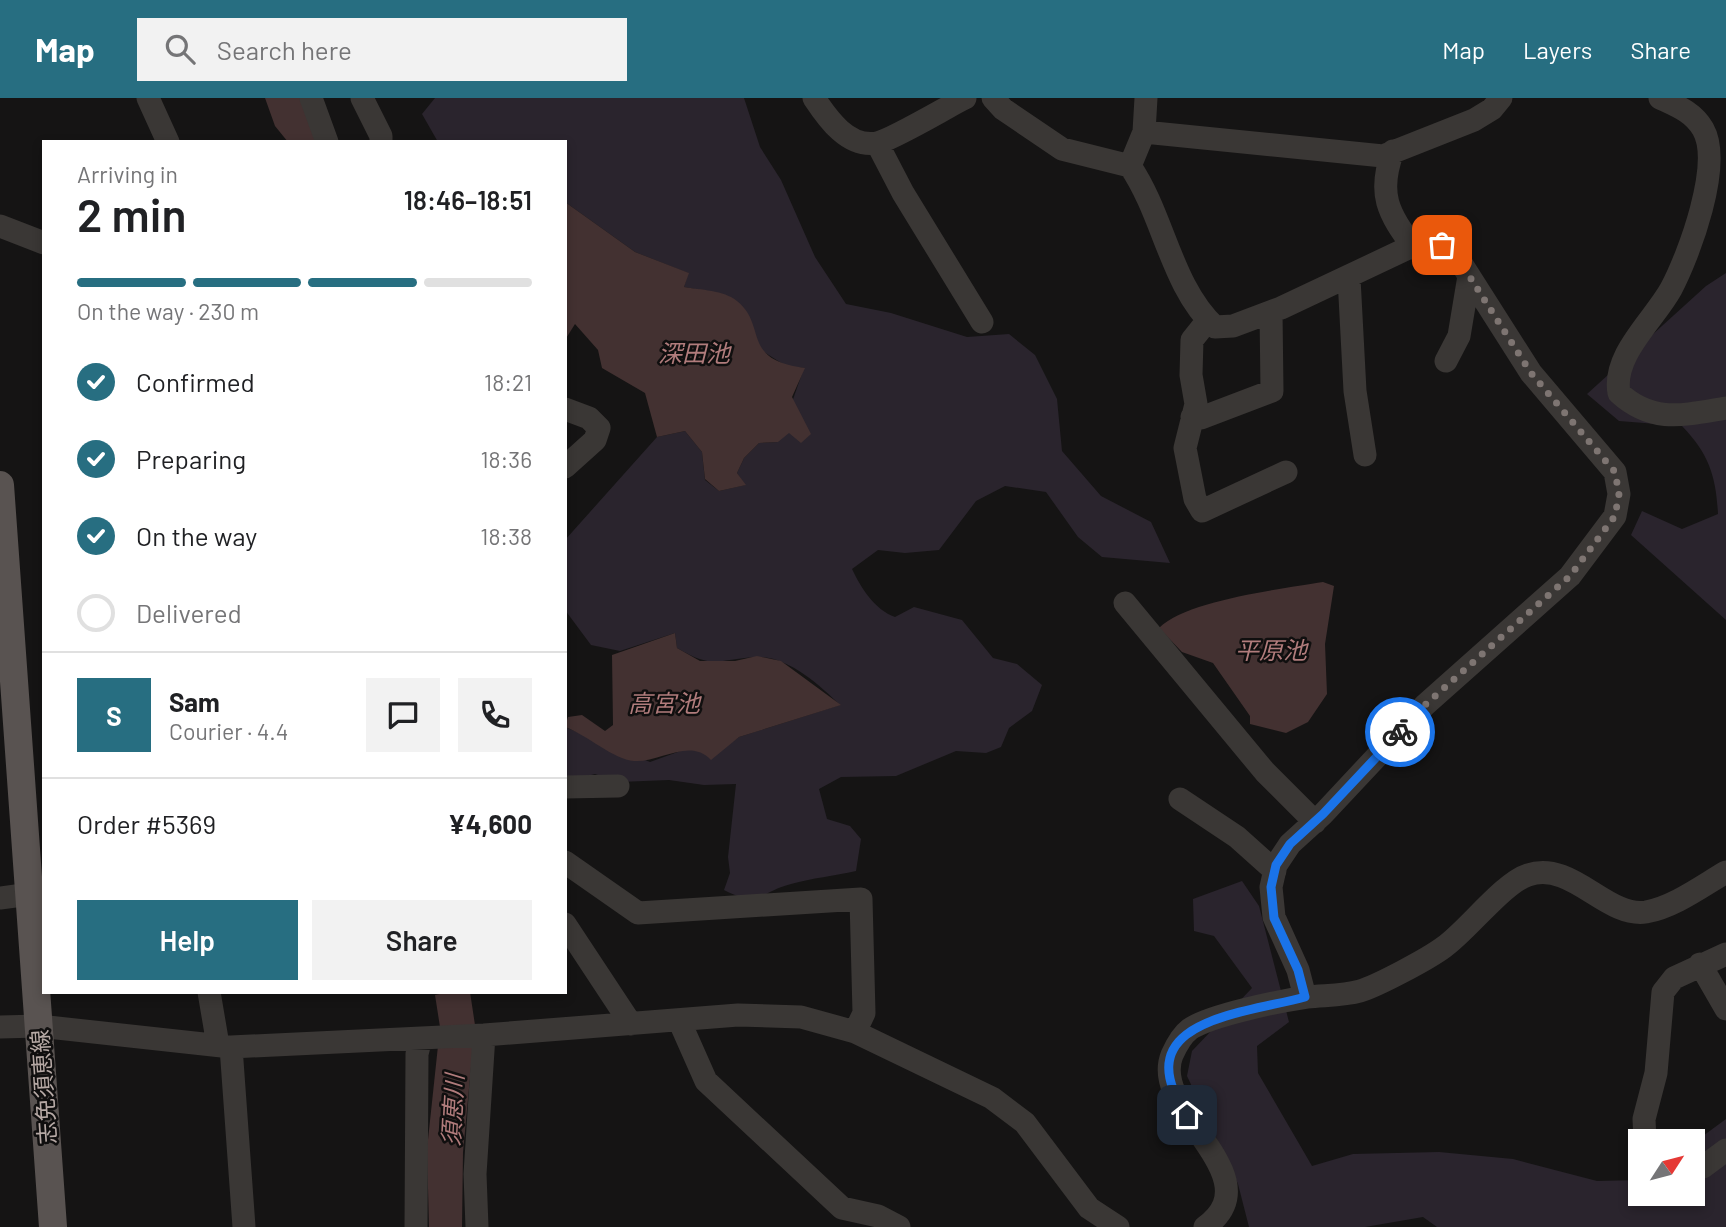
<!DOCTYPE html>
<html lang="en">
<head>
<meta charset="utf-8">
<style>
  :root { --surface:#fff; --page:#f2f2f2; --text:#202124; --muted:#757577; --line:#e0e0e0; --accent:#276e81 }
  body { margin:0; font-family:Barlow,"Noto Sans JP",sans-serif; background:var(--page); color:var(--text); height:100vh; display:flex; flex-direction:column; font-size:26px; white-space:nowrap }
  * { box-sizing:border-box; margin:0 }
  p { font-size:23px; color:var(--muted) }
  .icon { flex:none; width:38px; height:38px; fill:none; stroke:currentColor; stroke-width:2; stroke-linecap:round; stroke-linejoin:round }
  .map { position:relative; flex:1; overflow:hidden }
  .side { position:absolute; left:42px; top:42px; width:525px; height:854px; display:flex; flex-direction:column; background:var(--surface); border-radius:0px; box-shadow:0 4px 10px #0003 }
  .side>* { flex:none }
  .needle { width:46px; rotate:54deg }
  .fabs { position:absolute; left:1628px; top:1031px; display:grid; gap:14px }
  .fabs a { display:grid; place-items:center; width:77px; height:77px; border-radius:0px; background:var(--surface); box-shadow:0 4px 10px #0003; font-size:35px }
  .pin { position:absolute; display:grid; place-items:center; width:60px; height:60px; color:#fff; margin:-30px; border-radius:14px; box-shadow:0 4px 10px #0006 }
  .courier { position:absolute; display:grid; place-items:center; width:70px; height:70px; margin:-35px; border:5px solid #1a73e8; border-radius:50%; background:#fff; color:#222; box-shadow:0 2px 9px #0007 }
  .head em { font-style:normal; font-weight:600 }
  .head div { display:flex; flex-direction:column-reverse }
  .head { display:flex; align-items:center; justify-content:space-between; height:119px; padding:0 35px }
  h1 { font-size:46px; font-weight:600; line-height:52px }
  .bar { display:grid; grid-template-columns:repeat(4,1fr); gap:10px 7px; align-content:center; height:84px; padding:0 35px }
  .bar i { height:9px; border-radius:5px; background:var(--line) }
  .bar .on { background:var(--accent) }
  .bar p { grid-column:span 4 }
  .line { display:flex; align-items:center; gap:18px; padding:0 35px; border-top:2px solid var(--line) }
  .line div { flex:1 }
  .round { display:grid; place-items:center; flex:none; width:74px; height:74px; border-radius:0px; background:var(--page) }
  ol { padding:0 35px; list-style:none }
  li { display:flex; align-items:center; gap:21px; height:77px }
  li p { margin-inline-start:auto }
  li .icon { padding:7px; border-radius:50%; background:var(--accent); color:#fff; stroke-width:4 }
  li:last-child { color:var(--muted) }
  li i { width:38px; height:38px; border:4px solid var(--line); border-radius:50% }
  .primary-button { display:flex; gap:14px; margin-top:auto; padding:14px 35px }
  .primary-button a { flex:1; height:80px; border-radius:0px; background:var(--accent); color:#fff; font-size:28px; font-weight:600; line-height:80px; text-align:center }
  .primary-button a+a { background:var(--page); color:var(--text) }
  header { display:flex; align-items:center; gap:42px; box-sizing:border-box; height:98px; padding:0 35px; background:var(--accent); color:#fff }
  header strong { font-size:33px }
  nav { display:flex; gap:38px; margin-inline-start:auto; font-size:24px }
  .search { width:490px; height:63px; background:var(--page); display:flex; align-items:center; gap:18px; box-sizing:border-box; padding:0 24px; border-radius:0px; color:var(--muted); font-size:26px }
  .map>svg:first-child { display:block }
</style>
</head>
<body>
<header>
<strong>Map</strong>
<div class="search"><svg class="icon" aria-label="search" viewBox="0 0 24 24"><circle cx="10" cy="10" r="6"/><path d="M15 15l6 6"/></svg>Search here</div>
<nav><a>Map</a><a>Layers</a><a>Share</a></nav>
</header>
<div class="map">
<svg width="1726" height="1129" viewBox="0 0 1726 1129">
  <rect width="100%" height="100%" fill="#151414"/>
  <!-- green -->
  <path fill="#2a242d" d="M435 0H744L760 49 781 82 815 159 846 206 891 215 967 239 1009 236 1035 257 1057 301 1062 353 1101 398 1151 424 1170 465 1102 459 1078 439 1046 394 1005 388 976 403 939 452 905 455 878 452 852 471C861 490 875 512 895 519L914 509 962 522 993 560 1017 566 1042 587 1032 613 1009 630 1001 649 986 655 956 653 896 678 841 679 819 691 827 721 850 728 861 741 856 773C834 778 812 780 791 786 759 794 761 811 724 792L730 775 728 759 736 686 704 687 669 682 619 684 595 676 565 684V629L650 664 686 651 716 655 739 639 840 607C820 587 786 557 756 559 718 561 714 572 677 550L675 535 620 553 591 547 565 512V442L657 339 685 333 702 354 705 382 719 393 745 387 737 375 744 360 759 345 778 344 804 270 786 268 761 252 747 218 717 195 684 189 688 175 635 154 565 104V44H438L422 16Z
    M1726 175V522L1631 437 1642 413 1682 431 1718 416C1716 378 1709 356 1682 328L1619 323 1587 296 1706 188Z
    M1242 783 1259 808 1289 924 1257 948 1258 975 1312 1068 1353 1056 1439 1054 1513 1061 1597 1083 1640 1082V1096H1692V1046L1726 1021V1129H1437L1423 1119 1365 1129H1249L1238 1086 1187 978 1192 953 1252 890 1214 838 1194 833 1193 801Z"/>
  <!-- water -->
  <path fill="#433131" d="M265 0H302L319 44H288L275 28Z
    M565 104 635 154 689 175 684 189C700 192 724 192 737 203 768 228 740 262 805 270L792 299 811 336 801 345 789 335 778 344 759 345 744 360 737 375 746 387 719 393 705 381 702 354 685 333 657 339 645 295 602 270 598 252 575 226 565 242Z
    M1323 484 1334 488 1325 546 1327 596 1308 624 1286 635 1250 626V618L1213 565 1182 554 1159 530C1187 502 1282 491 1323 484Z
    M675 535 677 550 700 563H735L757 558 781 563 841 607 739 639 711 662C690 639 659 665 634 663 614 662 586 636 565 629L568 619 582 617 605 633 613 627 612 557Z
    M449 894H470L475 927 463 1054 462 1129H429L427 1051 440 929 435 897Z"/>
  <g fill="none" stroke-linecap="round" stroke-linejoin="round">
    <!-- minor -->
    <path stroke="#3a3735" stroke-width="23" d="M148 0 168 44
      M311 0 327 44
      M362 0 381 38V44
      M814 0C828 21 848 50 877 45 892 42 947 9 965 0
      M993 0 1003 11 1062 51 1130 68C1164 118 1171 188 1215 229L1233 228 1281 210 1408 150 1442 147 1454 154 1531 275 1615 374 1619 396 1615 418 1570 478 1425 607 1323 716 1290 746 1276 767 1271 789 1274 819 1298 872 1305 899
      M1660 0C1677 8 1693 14 1703 31 1723 66 1689 157 1671 191 1654 222 1612 257 1619 295 1653 326 1684 317 1726 310
      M1144 34 1383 58 1474 22 1492 11 1501 0
      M877 45 903 95 982 224
      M1393 53C1377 96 1388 115 1414 150
      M1130 68 1144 34 1146 0
      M0 128 44 145
      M1349 180 1355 293 1365 357
      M1208 222 1192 242 1191 277 1196 306 1185 350 1195 401 1202 413 1286 374
      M1446 263 1459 238 1469 178
      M565 311 589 320 599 330 595 342 565 369
      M1192 319 1201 320 1272 293 1271 214
      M1125 505 1265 674 1315 724
      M565 689 618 688
      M1180 701 1237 739 1275 773
      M565 764 638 815 861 801 864 915 855 934
      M0 800 30 796
      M565 826 631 926
      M1700 866 1726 911
      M209 894 218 947
      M679 922 706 983 842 1110 878 1118 899 1129
      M0 929 39 928 231 949 484 937 738 917 801 919 855 934 992 1000 1025 1025 1089 1110 1118 1129
      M231 949 244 1129
      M1645 1043 1644 1021 1656 975 1663 894 1674 880 1726 856
      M1692 1070 1703 1069 1726 1052
      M416 1129 417 956 421 940
      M477 1129 475 1076 484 937
      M1205 1129C1275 1078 1149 1014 1172 957 1176 948 1182 937 1190 931 1211 917 1280 903 1307 899 1324 897 1343 898 1360 893 1377 888 1428 861 1444 849 1467 833 1503 785 1528 777 1572 762 1606 820 1646 814 1674 809 1702 788 1726 774"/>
    <!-- major -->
    <path stroke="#595351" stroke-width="28" d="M0 387 53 1129"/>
  </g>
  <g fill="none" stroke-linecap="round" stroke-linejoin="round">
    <!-- done -->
    <path stroke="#7e7572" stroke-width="7" stroke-dasharray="0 12.6" d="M1400 634 1425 607 1570 478 1615 418 1619 396 1615 374 1531 275 1454 154 1442 147"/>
    <!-- route -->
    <path stroke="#1a73e8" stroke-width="9" d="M1187 1017C1123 922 1243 916 1305 899L1298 872 1274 820 1271 789 1276 767 1290 746 1323 716 1400 634"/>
  </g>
  <g text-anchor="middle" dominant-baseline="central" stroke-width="5" stroke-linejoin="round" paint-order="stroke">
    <!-- street labels -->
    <g font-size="23" fill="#b6a9a5" stroke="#100f0f">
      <text transform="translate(43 989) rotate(-94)">志免須恵線</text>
    </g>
    <!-- water labels -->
    <g font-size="24" font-style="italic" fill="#b17c7c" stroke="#100f0f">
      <text x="694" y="254">深田池</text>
      <text x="1271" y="551">平原池</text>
      <text x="664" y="604">高宮池</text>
      <text transform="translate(452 1012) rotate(-87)">須恵川</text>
    </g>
  </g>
</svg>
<div class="fabs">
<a><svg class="needle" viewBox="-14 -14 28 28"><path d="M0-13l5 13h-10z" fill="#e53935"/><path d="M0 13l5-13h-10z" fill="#757577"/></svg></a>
</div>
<div class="pin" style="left:1442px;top:147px;background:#ea580c"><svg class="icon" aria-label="bag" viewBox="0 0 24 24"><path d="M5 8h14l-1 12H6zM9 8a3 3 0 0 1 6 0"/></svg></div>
<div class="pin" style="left:1187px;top:1017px;background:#1f2937"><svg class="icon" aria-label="home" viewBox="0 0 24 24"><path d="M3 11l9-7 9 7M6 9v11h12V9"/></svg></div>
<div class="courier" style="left:1400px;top:634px"><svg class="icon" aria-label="bike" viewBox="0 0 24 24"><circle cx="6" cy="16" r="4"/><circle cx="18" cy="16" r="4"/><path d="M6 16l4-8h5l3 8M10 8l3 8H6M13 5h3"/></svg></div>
<section class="side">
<div class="head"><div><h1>2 min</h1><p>Arriving in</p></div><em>18:46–18:51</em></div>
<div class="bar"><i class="on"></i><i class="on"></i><i class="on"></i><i></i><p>On the way · 230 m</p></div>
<ol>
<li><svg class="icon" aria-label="check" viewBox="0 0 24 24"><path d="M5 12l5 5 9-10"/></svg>Confirmed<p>18:21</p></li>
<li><svg class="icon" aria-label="check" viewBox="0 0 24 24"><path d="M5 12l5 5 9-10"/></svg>Preparing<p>18:36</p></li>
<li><svg class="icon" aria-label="check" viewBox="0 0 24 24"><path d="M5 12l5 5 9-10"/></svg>On the way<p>18:38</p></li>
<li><i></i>Delivered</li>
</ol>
<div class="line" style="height:126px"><b class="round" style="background:var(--accent);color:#fff">S</b><div><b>Sam</b><p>Courier · 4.4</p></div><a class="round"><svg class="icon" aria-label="chat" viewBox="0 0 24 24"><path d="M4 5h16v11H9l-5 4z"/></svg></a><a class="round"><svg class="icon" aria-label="phone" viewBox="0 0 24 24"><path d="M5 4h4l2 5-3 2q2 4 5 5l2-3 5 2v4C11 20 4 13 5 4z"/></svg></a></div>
<div class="line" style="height:91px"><div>Order #5369</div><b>¥4,600</b></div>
<div class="primary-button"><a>Help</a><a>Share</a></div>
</section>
</div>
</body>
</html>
